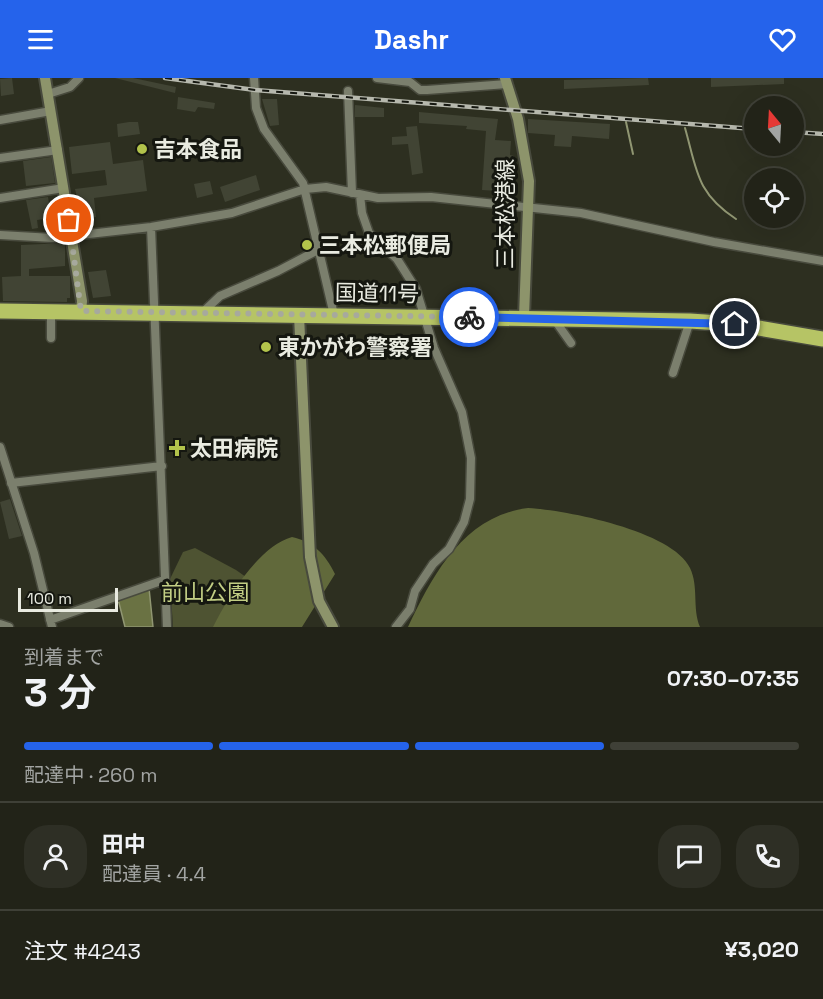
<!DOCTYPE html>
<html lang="ja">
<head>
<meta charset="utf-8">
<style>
  :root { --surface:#222318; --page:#2e2f25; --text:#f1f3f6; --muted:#a2a4a2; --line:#3f4037; --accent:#2563eb }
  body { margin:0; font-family:"Space Grotesk","Noto Sans JP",sans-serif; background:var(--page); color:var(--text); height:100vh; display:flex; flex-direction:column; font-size:22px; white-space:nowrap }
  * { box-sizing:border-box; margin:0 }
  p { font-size:20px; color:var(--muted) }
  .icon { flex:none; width:33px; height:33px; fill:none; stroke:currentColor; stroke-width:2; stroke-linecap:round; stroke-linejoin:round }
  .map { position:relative; height:549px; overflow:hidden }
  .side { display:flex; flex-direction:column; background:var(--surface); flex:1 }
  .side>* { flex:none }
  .needle { width:39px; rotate:342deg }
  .fabs { position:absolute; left:744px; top:18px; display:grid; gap:12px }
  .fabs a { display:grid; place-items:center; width:60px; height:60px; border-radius:50%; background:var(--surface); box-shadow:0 6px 24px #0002,0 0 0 2px var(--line); font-size:30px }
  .scale { position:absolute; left:18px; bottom:15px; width:100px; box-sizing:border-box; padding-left:6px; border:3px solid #e9ebe1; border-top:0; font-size:16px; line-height:21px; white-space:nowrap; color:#e9ebe1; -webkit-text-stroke:4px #151710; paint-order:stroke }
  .pin { position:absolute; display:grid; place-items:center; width:51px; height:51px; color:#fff; margin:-26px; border:3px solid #fff; border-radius:50%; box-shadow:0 2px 6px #0007 }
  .courier { position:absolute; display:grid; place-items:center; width:60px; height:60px; margin:-30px; border:4px solid #2563eb; border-radius:50%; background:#fff; color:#222; box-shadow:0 2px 8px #0007 }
  .headline em { font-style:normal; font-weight:600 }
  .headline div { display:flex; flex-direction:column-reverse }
  .headline { display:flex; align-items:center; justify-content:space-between; height:102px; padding:0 24px }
  h1 { font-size:39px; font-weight:600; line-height:45px }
  .bar { display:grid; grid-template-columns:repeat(4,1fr); gap:9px 6px; align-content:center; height:72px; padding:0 24px }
  .bar i { height:8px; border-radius:4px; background:var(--line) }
  .bar .selected { background:var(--accent) }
  .bar p { grid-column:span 4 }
  .line { display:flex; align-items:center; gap:15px; padding:0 24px; border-top:2px solid var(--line) }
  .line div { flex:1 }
  .round { display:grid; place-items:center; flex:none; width:63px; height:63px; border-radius:24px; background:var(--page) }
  header { display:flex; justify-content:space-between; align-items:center; height:78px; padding:0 24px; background:var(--accent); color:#fff; font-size:27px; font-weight:600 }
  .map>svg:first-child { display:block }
</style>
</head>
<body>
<header><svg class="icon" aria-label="menu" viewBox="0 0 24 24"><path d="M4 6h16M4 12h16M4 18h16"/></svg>Dashr<svg class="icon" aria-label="heart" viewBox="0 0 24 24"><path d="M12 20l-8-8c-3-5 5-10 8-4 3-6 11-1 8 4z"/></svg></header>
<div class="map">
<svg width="823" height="549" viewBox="0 0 823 549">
  <rect width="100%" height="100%" fill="#2d2f20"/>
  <!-- green -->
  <path fill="#4e5332" d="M195 470 236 492 285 526 282 549H173L170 501 183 474Z"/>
  <!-- forest -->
  <path fill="#61693b" d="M528 430C566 432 673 453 690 490 699 509 692 530 700 549H408C433 496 464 438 528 430Z
    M292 459C314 464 325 476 335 496L302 549H213C228 519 259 468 292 459Z"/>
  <!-- water -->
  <path fill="#6a7243" stroke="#909672" stroke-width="1.5" d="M149 510 153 549H125L118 521Z"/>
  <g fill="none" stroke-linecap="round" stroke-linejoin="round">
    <!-- stream -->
    <path stroke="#909672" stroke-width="2" d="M626 44 633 76
      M685 50C697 92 696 115 736 141"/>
  </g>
  <!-- building -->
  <path fill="#414434" d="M12 0 14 16 1 18 0 1Z
    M115 0H133L176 9 175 15Z
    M648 0 649 7 564 11V2Z
    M711 0H784V6L711 9Z
    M178 19 215 25 214 31 198 29 195 34 177 31Z
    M262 21H277L279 47 270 48Z
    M355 27 384 30V39H355Z
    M419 34 498 41 495 62 511 63 510 77 514 78 512 114 482 112 486 53 466 51 467 48 419 45Z
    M528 41 610 46 609 61 572 58 571 69 554 68 555 57 528 55Z
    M129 44H138L140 56 118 59 117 46Z
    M417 48 423 95 412 97 408 66 392 67V59L407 58 406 49Z
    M110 64 113 86 143 82 147 113 94 120 96 139 82 141 75 111 107 107 105 92 72 96 69 69Z
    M51 79 55 105 26 108 23 83Z
    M256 97 260 112 225 124 220 109Z
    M210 103 213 116 197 120 194 106Z
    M48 119 49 125 56 124 58 139 37 142 38 150 32 151 26 122Z
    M65 165V188L29 191V198H70V220H67V224L3 223 2 199 21 198V167Z
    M106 192 111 218 93 220 88 194Z
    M10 421 22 458 9 461 0 424Z"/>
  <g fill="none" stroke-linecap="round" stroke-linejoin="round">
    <defs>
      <path id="street" d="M254 0 256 30 264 51 303 105 334 237
        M377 0 410 4 420 12H427L507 6
        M348 13 352 115
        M48 16 70 9 79 0
        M0 42 51 33
        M0 80 58 72
        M360 117 362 135 369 155 397 181 416 211 434 270 462 334 471 380 470 421 464 444 449 471 433 486 415 513 410 531 396 549
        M0 120 64 110
        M151 149 167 549
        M0 157 53 160 151 149 232 135 305 111 326 109 378 120 431 119 581 135 714 164 823 183
        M202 235 220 218 278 193 318 172
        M554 241 571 265
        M51 260V233
        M673 295 690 243
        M0 369 34 475 52 549
        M11 405 162 388
        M50 542 164 502
        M0 546 9 549"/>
      <path id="secondary" d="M45 0 82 223 81 233
        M505 0 518 41 529 103 524 239
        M299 237 310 479 319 523 333 549"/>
      <path id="highway" d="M0 233 690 243 735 246 823 261"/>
    </defs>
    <!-- street casing -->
    <use href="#street" stroke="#484a3d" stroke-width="11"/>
    <!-- secondary casing -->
    <use href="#secondary" stroke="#484a3d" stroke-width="14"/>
    <!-- highway casing -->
    <use href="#highway" stroke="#484a3d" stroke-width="18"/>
    <!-- street -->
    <use href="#street" stroke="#7b7f6d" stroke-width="8"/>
    <!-- secondary -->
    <use href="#secondary" stroke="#8d946b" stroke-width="10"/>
    <!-- highway -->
    <use href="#highway" stroke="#b6c465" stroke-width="15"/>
    <defs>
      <path id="rail" d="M165 0 255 12 754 51
        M794 54 823 56"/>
    </defs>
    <!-- rail casing -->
    <use href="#rail" stroke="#b6b8ad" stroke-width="4.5"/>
    <!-- rail -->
    <use href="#rail" stroke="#151710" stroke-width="2" stroke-dasharray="7" stroke-linecap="butt"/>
  </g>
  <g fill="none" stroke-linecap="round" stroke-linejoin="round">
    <!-- done -->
    <path stroke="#a7a99d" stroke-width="6" stroke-dasharray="0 10.8" d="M69 142 81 233 469 239"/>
    <!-- route -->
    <path stroke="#2563eb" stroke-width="8" d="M469 239 735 246"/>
  </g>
  <!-- markers -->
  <g fill="#b2c34b" stroke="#151710" stroke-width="2">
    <circle cx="142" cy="71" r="6"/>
    <circle cx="307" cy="167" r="6"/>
    <circle cx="266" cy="269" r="6"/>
    <path d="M174 361h6v6h6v6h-6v6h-6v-6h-6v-6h6z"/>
  </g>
  <g text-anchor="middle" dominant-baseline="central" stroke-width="6" stroke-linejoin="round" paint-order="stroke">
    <!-- poi labels -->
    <g font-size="22" font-weight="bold" fill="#e9ebe1" stroke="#151710" text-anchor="start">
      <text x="154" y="71">吉本食品</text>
      <text x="319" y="167">三本松郵便局</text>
      <text x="278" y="269">東かがわ警察署</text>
      <text x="190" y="370">太田病院</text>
    </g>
    <!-- street labels -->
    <g font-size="22" fill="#e9ebe1" stroke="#151710">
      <text transform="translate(505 136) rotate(-90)">三本松港線</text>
      <text transform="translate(377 215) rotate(1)">国道11号</text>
    </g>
    <!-- park labels -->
    <g font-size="22" fill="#c2ce84" stroke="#151710">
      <text x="205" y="514">前山公園</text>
    </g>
  </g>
</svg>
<div class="fabs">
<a><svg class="needle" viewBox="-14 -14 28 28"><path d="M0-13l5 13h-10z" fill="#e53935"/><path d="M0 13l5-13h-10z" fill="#a2a4a2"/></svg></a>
<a><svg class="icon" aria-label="locate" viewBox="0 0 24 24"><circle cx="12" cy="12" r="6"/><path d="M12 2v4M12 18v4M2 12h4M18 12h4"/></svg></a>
</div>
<div class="scale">100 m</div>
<div class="pin" style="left:69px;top:142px;background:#ea580c"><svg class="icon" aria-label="bag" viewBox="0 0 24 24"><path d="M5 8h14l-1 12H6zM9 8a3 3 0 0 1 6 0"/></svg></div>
<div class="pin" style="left:735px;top:246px;background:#1f2937"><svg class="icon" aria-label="home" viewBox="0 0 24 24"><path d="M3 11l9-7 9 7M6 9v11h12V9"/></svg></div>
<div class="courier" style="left:469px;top:239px"><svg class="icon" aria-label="bike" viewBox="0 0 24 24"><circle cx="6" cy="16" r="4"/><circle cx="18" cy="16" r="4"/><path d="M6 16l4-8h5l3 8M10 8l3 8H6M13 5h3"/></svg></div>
</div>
<section class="side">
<div class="headline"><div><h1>3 分</h1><p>到着まで</p></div><em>07:30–07:35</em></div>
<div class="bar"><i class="selected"></i><i class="selected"></i><i class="selected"></i><i></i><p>配達中 · 260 m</p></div>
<div class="line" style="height:108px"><a class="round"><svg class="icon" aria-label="person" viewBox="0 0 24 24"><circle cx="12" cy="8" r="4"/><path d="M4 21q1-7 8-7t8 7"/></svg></a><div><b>田中</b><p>配達員 · 4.4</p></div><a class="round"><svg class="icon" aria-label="chat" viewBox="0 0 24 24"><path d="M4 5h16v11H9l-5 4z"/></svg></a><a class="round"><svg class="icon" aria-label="phone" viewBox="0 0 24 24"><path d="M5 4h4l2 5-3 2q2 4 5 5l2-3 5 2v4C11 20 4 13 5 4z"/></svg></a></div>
<div class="line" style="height:78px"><div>注文 #4243</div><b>¥3,020</b></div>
</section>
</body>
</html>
